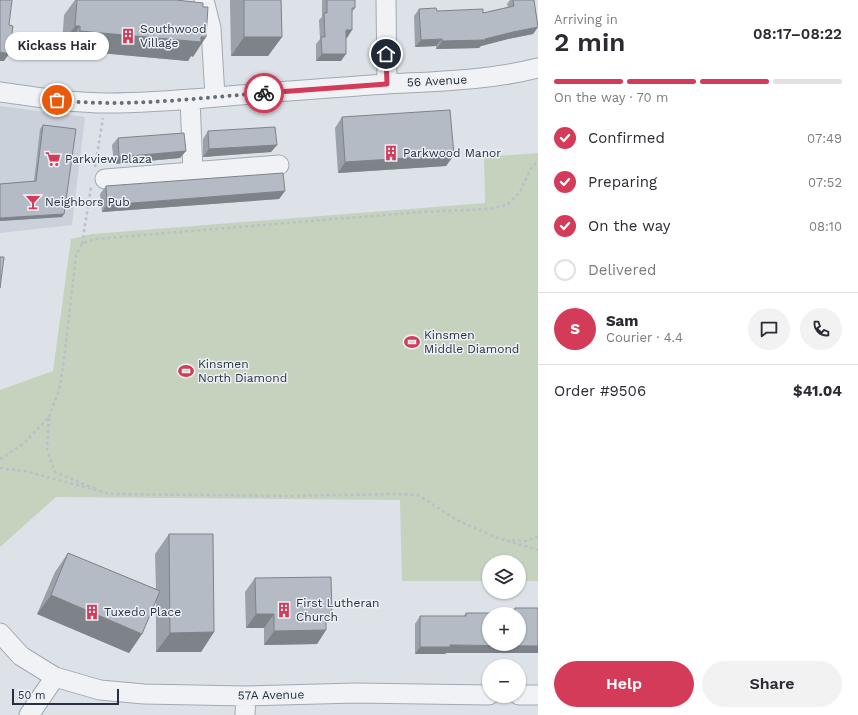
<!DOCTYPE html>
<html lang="en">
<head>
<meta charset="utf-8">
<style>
  :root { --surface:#fff; --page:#f2f2f3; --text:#2b2b33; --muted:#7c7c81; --line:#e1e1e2; --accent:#d43b59 }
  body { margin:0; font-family:"Work Sans",sans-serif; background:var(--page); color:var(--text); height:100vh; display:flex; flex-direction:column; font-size:15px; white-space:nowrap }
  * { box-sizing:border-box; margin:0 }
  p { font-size:13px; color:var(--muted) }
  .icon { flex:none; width:22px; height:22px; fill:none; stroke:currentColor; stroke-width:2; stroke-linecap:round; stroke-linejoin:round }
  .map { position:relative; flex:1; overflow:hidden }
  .details { display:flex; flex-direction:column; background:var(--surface); width:320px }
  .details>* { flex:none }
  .tools { position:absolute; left:482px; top:555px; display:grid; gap:8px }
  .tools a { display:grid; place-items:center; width:44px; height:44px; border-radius:50%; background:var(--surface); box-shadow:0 1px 3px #0004; font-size:20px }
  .scale { position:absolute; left:12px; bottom:10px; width:107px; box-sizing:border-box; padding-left:4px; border:2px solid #26303f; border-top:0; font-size:11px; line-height:14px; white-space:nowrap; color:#26303f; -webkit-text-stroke:3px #edf1f5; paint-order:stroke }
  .pin { position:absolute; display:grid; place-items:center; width:34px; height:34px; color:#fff; margin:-17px; border:2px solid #fff; border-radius:50%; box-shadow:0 1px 4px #0007 }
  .courier { position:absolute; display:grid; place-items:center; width:40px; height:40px; margin:-20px; border:3px solid #d43b59; border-radius:50%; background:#fff; color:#222; box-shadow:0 1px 5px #0007 }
  .bubble { position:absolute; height:28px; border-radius:14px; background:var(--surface); box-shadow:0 1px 3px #0004; font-size:13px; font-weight:600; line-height:28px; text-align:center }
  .headline em { font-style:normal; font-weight:600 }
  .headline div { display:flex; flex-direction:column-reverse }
  .headline { display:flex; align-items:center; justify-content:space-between; height:68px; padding:0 16px }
  h1 { font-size:26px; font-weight:600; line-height:30px }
  .bar { display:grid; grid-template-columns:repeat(4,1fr); gap:6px 4px; align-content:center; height:48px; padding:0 16px }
  .bar i { height:5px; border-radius:3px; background:var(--line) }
  .bar .current { background:var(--accent) }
  .bar p { grid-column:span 4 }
  .line { display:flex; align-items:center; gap:10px; padding:0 16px; border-top:1px solid var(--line) }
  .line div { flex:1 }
  .round { display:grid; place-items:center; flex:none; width:42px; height:42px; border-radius:21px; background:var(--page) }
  ol { padding:0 16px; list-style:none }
  li { display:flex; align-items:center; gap:12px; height:44px }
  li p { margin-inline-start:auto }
  li .icon { padding:4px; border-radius:50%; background:var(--accent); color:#fff; stroke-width:4 }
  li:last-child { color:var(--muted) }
  li i { width:22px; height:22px; border:2px solid var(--line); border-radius:50% }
  .action { display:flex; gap:8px; margin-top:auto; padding:8px 16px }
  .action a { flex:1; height:46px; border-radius:24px; background:var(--accent); color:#fff; font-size:16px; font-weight:600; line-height:46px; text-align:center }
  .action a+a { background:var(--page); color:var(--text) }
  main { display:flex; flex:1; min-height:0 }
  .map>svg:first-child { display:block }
</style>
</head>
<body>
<main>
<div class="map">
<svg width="538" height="715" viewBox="0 0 538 715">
  <rect width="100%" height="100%" fill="#dde2e8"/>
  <!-- built -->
  <path fill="#cbd1da" d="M0 106 85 117 72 225 0 233Z"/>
  <!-- park -->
  <path fill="#c4d2be" d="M538 153V581H519V562H489V581H402L400 500 56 497 0 547V390L53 371 71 239 92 234 485 203 484 157Z"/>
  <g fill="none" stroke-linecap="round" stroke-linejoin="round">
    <defs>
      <path id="minor" d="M204 0 211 28 215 97
        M386 0 387 84
        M0 92C36 97 72 103 108 103 144 103 181 100 217 97 264 93 311 89 358 86 418 81 479 83 538 68
        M190 99 193 172
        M105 179 279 165
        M0 633 21 656 55 677 100 690 144 694 246 696 356 693 489 695
        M519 695H538
        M29 715 55 677
        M245 715 246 696"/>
    </defs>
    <!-- minor casing -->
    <use href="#minor" stroke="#a2a9b2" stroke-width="21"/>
    <!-- path -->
    <path stroke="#bbc0c6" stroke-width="2.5" stroke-dasharray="3 3" stroke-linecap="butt" d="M95 167 103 118
      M82 244 91 187
      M49 417 59 390 64 360 76 255 82 244 94 239 421 212 490 209 507 205 520 192 532 166 538 162
      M0 459 23 444 49 417 47 449 55 472 98 490
      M0 468 25 471 110 494 291 496 398 494 418 495 457 520 495 537 538 550
      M512 540 525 541 538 537"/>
    <!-- minor -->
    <use href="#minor" stroke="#f0f2f6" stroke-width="19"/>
  </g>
  <!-- wall -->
  <path fill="#9ba1a9" d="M75 0H77L193 57 191 56 188 61 67 50V46L62 45 64 15Z
    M230 0H281L282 37 268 56H231Z
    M322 0H355V8L352 12 347 38H346L341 61H316V44L320 39 319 20 322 17Z
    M510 0H534L538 27 533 34 508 39 481 46 479 48 436 49V46L415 47 414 16 419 9 437 11 483 13 508 7 507 4Z
    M342 117 454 155 446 166 338 173 335 128Z
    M43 125 64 214 62 217 0 221V184L34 181 40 129Z
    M208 131 277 145 271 152 203 157V139Z
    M118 138 186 151 180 158 114 164 112 145Z
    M106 186 285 191 279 199 102 212 100 194Z
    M169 534 214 632 201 652H156V601L142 634 129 653 37 614 55 572 68 553 156 589 155 554Z
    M255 578 332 614 326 622V630L317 644 264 645V628H246L245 592Z
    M515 608H538L446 653 445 654H415V624L420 616H464L466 613H511Z"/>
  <!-- shaded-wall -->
  <path fill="#7e838a" d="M75 26H80L67 46 62 45Z
    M538 27 533 34 508 39 481 46 479 48 436 49 442 41 485 39 513 32Z
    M346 30H352L347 38H341Z
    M80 31 201 37H206L193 57 191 56 188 61 67 50Z
    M244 37H282L268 56H231Z
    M442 39 436 46 415 47 421 40Z
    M0 52 9 54 4 61H0Z
    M322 54H346L341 61H316Z
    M277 145 271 152 203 157 209 149Z
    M186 151 180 158 114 164 119 157Z
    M454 155 446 166 338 173 345 162Z
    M285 191 279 199 102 212 107 205Z
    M64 214 62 217 0 221V218Z
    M51 595 142 634 129 653 37 614Z
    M256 614H274L264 628H246Z
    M326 614H332L322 628Z
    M326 630 317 644 264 645 274 631Z
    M214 632 201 652H156L170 633Z
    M450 645 538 646V653H446L445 654H415L420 647Z"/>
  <!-- building -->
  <path fill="#b4bbc5" stroke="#7e838a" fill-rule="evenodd" d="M0 0H12L9 25 13 26 9 54 0 52Z
    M77 0H176L203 3V7H208L206 37H201V42L80 31V26H75Z
    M244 0H281L282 37H244Z
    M327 0H355V8H352V30H346V54H322L321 37H325L324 13H327Z
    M513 0H534L538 27 513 32 485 39V40L442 41V39L421 40 419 9 436 8 437 11 483 9V13L514 6Z
    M450 110 454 155 345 162 342 117Z
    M43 125 76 129 64 214 0 218V184L36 181Z
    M275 127 277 145 209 149 208 131Z
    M184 133 186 151 119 157 118 138Z
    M283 173 285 191 107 205 106 186Z
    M0 257H4L0 288Z
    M169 534H213L214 632 170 633Z
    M68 553 160 591 142 634 51 595Z
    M331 577 332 614H326V630L274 631V614H256L255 578Z
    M515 608H538V646L450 645V647H420V616H466V613H515ZM489 614H519V644H489Z"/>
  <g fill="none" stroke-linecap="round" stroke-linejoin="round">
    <!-- done -->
    <path stroke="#666e7a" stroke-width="4" stroke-dasharray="0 7.2" d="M57 100C126 108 196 98 264 93"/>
    <!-- route -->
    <path stroke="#d43b59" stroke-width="5" d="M264 93 387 84 386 54"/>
  </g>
  <!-- icons -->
  <defs>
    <symbol id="building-bare" viewBox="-9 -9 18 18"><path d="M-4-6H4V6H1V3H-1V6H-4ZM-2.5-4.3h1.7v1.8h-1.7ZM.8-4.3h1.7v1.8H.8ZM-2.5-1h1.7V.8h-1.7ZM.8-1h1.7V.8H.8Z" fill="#d43b59" stroke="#edf1f5" stroke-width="2.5" paint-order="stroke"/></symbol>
    <symbol id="supermarket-bare" viewBox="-9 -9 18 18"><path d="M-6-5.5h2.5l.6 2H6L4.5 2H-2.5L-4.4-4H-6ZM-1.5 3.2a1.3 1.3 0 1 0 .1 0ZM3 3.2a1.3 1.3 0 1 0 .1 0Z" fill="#d43b59" stroke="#edf1f5" stroke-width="2.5" paint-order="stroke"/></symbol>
    <symbol id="bar-bare" viewBox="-9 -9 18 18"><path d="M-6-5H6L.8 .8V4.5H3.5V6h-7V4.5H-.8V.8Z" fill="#d43b59" stroke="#edf1f5" stroke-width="2.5" paint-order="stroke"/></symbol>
    <symbol id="stadium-bare" viewBox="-9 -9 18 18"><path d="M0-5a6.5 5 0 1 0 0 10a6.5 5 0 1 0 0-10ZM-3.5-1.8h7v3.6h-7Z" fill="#d43b59" stroke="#edf1f5" stroke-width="2.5" paint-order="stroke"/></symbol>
  </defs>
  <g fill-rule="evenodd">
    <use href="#building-bare" x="117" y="25" width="22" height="22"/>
    <use href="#building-bare" x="380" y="142" width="22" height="22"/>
    <use href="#supermarket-bare" x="42" y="148" width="22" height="22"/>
    <use href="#bar-bare" x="22" y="191" width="22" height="22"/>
    <use href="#stadium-bare" x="401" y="331" width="22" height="22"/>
    <use href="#stadium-bare" x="175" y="360" width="22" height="22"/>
    <use href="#building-bare" x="273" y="599" width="22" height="22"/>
    <use href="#building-bare" x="81" y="601" width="22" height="22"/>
  </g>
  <g text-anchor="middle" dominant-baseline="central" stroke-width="3" stroke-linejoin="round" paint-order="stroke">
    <!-- poi labels -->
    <g font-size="12" fill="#26303f" stroke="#edf1f5" text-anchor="start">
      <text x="140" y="29">Southwood<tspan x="140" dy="14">Village</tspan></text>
      <text x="403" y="153">Parkwood Manor</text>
      <text x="65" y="159">Parkview Plaza</text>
      <text x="45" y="202">Neighbors Pub</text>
      <text x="424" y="335">Kinsmen<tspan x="424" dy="14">Middle Diamond</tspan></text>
      <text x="198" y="364">Kinsmen<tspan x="198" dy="14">North Diamond</tspan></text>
      <text x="296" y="603">First Lutheran<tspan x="296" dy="14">Church</tspan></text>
      <text x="104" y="612">Tuxedo Place</text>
    </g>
    <!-- street labels -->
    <g font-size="12" fill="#26303f" stroke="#edf1f5">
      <text transform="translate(437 81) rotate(-3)">56 Avenue</text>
      <text transform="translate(271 695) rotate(-1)">57A Avenue</text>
    </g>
  </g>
</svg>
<div class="tools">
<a><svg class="icon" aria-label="layers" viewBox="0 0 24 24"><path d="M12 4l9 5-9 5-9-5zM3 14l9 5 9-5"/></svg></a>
<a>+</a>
<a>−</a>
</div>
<div class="scale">50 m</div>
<div class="pin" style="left:57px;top:100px;background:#ea580c"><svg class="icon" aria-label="bag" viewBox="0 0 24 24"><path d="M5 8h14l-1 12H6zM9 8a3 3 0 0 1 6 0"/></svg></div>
<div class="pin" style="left:386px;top:54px;background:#1f2937"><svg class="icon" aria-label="home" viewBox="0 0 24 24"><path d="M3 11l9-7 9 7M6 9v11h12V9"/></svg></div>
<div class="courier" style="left:264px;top:93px"><svg class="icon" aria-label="bike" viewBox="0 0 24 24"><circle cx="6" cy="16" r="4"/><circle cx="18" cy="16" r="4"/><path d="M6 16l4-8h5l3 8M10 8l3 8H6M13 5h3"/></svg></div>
<div class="bubble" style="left:5px;top:32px;width:104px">Kickass Hair</div>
</div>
<section class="details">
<div class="headline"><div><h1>2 min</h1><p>Arriving in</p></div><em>08:17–08:22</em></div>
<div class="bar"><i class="current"></i><i class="current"></i><i class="current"></i><i></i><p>On the way · 70 m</p></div>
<ol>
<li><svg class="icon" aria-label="check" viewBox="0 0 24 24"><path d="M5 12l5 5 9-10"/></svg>Confirmed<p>07:49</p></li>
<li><svg class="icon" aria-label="check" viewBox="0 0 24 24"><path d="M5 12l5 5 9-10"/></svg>Preparing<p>07:52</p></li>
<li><svg class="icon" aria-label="check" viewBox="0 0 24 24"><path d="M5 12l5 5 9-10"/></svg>On the way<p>08:10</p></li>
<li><i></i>Delivered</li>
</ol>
<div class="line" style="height:72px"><b class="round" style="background:var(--accent);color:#fff">S</b><div><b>Sam</b><p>Courier · 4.4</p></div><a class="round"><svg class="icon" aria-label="chat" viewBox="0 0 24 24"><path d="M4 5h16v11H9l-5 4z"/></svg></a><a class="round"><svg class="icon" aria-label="phone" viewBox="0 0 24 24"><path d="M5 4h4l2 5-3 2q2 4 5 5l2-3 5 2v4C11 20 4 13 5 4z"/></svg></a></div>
<div class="line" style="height:52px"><div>Order #9506</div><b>$41.04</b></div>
<div class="action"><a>Help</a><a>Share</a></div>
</section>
</main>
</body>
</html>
